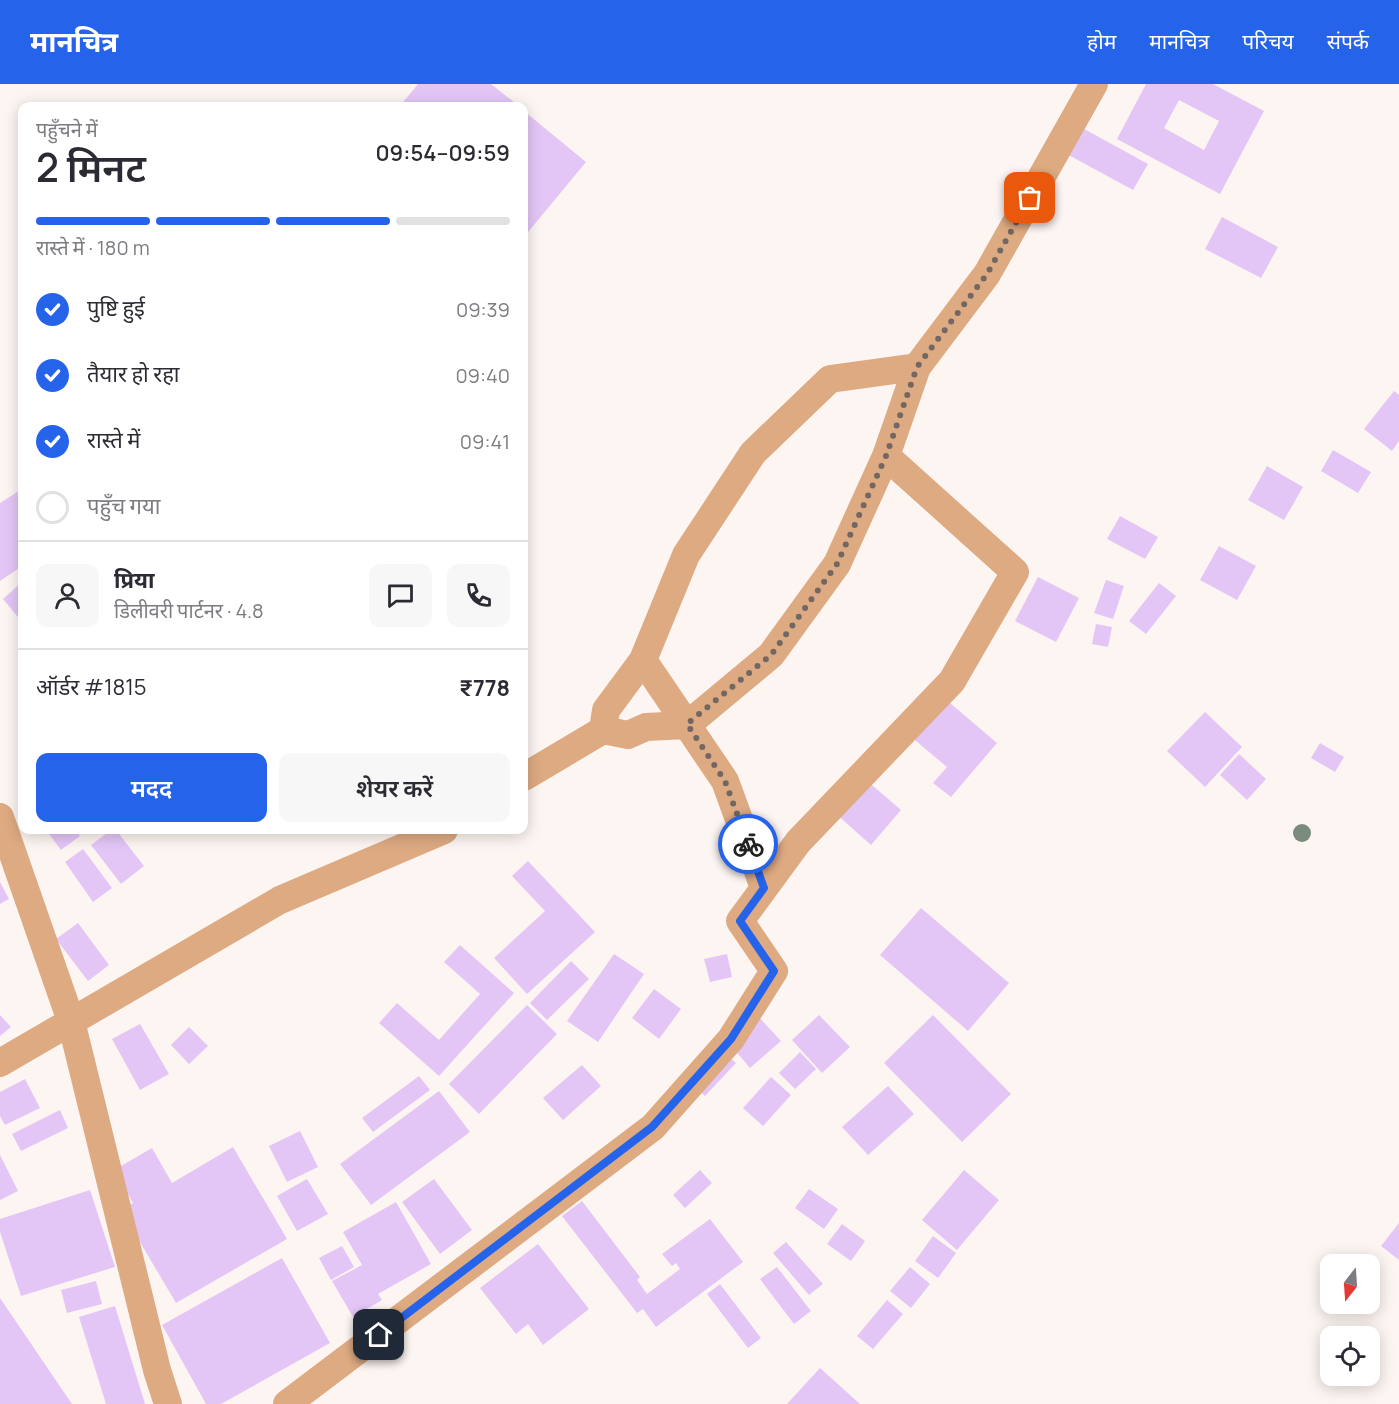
<!DOCTYPE html>
<html lang="hi">
<head>
<meta charset="utf-8">
<style>
  :root { --surface:#fff; --page:#f7f7f7; --text:#2b2b33; --muted:#7c7c81; --line:#e1e1e2; --accent:#2563eb }
  body { margin:0; font-family:Manrope,"Noto Sans Devanagari",sans-serif; background:var(--page); color:var(--text); height:100vh; display:flex; flex-direction:column; font-size:22px; white-space:nowrap }
  * { box-sizing:border-box; margin:0 }
  p { font-size:20px; color:var(--muted) }
  .icon { flex:none; width:33px; height:33px; fill:none; stroke:currentColor; stroke-width:2; stroke-linecap:round; stroke-linejoin:round }
  .map { position:relative; flex:1; overflow:hidden }
  .sheet { position:absolute; left:18px; top:18px; width:510px; height:732px; display:flex; flex-direction:column; background:var(--surface); border-radius:12px; box-shadow:0 3px 15px #0003 }
  .sheet>* { flex:none }
  .needle { width:39px; rotate:197deg }
  .tools { position:absolute; left:1320px; top:1170px; display:grid; gap:12px }
  .tools a { display:grid; place-items:center; width:60px; height:60px; border-radius:12px; background:var(--surface); box-shadow:0 3px 15px #0003; font-size:30px }
  .pin { position:absolute; display:grid; place-items:center; width:51px; height:51px; color:#fff; margin:-26px; border-radius:12px; box-shadow:0 3px 9px #0006 }
  .courier { position:absolute; display:grid; place-items:center; width:60px; height:60px; margin:-30px; border:4px solid #2563eb; border-radius:50%; background:#fff; color:#222; box-shadow:0 2px 8px #0007 }
  .summary em { font-style:normal; font-weight:600 }
  .summary div { display:flex; flex-direction:column-reverse }
  .summary { display:flex; align-items:center; justify-content:space-between; height:102px; padding:0 18px }
  h1 { font-size:39px; font-weight:600; line-height:45px }
  .bar { display:grid; grid-template-columns:repeat(4,1fr); gap:9px 6px; align-content:center; height:72px; padding:0 18px }
  .bar i { height:8px; border-radius:4px; background:var(--line) }
  .bar .current { background:var(--accent) }
  .bar p { grid-column:span 4 }
  .line { display:flex; align-items:center; gap:15px; padding:0 18px; border-top:2px solid var(--line) }
  .line div { flex:1 }
  .round { display:grid; place-items:center; flex:none; width:63px; height:63px; border-radius:12px; background:var(--page) }
  ol { padding:0 18px; list-style:none }
  li { display:flex; align-items:center; gap:18px; height:66px }
  li p { margin-inline-start:auto }
  li .icon { padding:6px; border-radius:50%; background:var(--accent); color:#fff; stroke-width:4 }
  li:last-child { color:var(--muted) }
  li i { width:33px; height:33px; border:3px solid var(--line); border-radius:50% }
  .button { display:flex; gap:12px; margin-top:auto; padding:12px 18px }
  .button a { flex:1; height:69px; border-radius:12px; background:var(--accent); color:#fff; font-size:24px; font-weight:600; line-height:69px; text-align:center }
  .button a+a { background:var(--page); color:var(--text) }
  header { display:flex; align-items:center; gap:36px; box-sizing:border-box; height:84px; padding:0 30px; background:var(--accent); color:#fff }
  header strong { font-size:28px }
  nav { display:flex; gap:33px; margin-inline-start:auto; font-size:21px }
  .map>svg:first-child { display:block }
</style>
</head>
<body>
<header>
<strong>मानचित्र</strong>
<nav><a>होम</a><a>मानचित्र</a><a>परिचय</a><a>संपर्क</a></nav>
</header>
<div class="map">
<svg width="1399" height="1320" viewBox="0 0 1399 1320">
  <rect width="100%" height="100%" fill="#fdf5f2"/>
  <!-- building -->
  <path fill="#e4c6f6" fill-rule="evenodd" d="M418 0H491L519 22H400Z
    M1146 0H1213L1264 27 1220 110 1117 55ZM1179 16 1219 37 1204 66 1164 44Z
    M524 27 586 78 524 153Z
    M1077 41 1148 80 1133 106 1063 68Z
    M1222 133 1278 163 1261 194 1205 165Z
    M1394 307 1399 311V357L1392 367 1364 345Z
    M1333 366 1371 388 1358 409 1321 387Z
    M1267 382 1303 403 1284 436 1248 416Z
    M22 405V482L0 497V419Z
    M1120 432 1158 453 1145 475 1107 455Z
    M1219 462 1256 482 1237 516 1200 496Z
    M1038 493 1079 514 1056 558 1015 537Z
    M1106 496 1124 502 1113 535 1094 529Z
    M22 498V538L3 515Z
    M1159 499 1176 512 1146 550 1129 537Z
    M1096 540 1112 543 1108 563 1092 560Z
    M943 613 997 659 951 713 933 699 947 683 910 652Z
    M1205 628 1242 663 1205 703 1167 667Z
    M1320 659 1344 673 1335 688 1311 674Z
    M1239 670 1266 695 1247 716 1220 691Z
    M865 695 901 726 871 761 835 729Z
    M46 746H75L80 752 61 766Z
    M111 746H116L144 782 121 800 91 761Z
    M83 765 112 804 93 818 65 778Z
    M528 777 595 848 527 910 494 874 545 827 512 792Z
    M0 798 9 815 0 820Z
    M921 824 1009 899 968 947 880 871Z
    M78 839 109 881 88 897 56 855Z
    M460 861 514 909 439 992 379 939 397 919 439 956 480 910 444 878Z
    M614 870 644 890 598 958 567 937Z
    M727 870 732 893 710 898 704 875Z
    M571 877 589 895 547 936 530 919Z
    M654 905 681 925 659 955 632 934Z
    M527 921 557 950 479 1030 449 1000Z
    M0 931 11 943 0 952Z
    M757 931 781 957 750 984 727 957Z
    M819 931 850 963 822 989 792 956Z
    M933 931 1011 1010 962 1058 884 979Z
    M140 940 169 990 140 1006 112 955Z
    M189 943 208 962 189 980 171 961Z
    M716 961 736 979 705 1012 686 995Z
    M800 968 816 985 795 1005 779 989Z
    M582 981 601 1002 563 1036 543 1014Z
    M419 992 430 1006 373 1048 362 1034Z
    M771 993 791 1011 763 1042 743 1024Z
    M25 995 40 1024 5 1041 0 1032V1008Z
    M888 1002 914 1030 868 1071 842 1043Z
    M439 1007 470 1048 371 1121 340 1080Z
    M60 1026 68 1044 21 1067 12 1050Z
    M300 1047 318 1083 287 1098 269 1062Z
    M233 1063 287 1155 176 1219 121 1126 133 1119 114 1086 152 1064 172 1099Z
    M0 1071 18 1107 0 1116Z
    M700 1086 712 1099 685 1124 673 1111Z
    M964 1086 999 1116 957 1166 922 1136Z
    M307 1095 328 1130 297 1147 277 1112Z
    M434 1095 472 1146 440 1170 402 1118Z
    M809 1105 838 1125 824 1145 795 1124Z
    M90 1106 115 1183 21 1212 0 1148V1135Z
    M582 1117 640 1193 637 1196 647 1210 680 1185 676 1179 672 1182 662 1170 710 1135 743 1178 656 1243 643 1225 637 1229 562 1132Z
    M396 1118 431 1180 378 1210 382 1216 353 1233 332 1197 362 1181 343 1148Z
    M1399 1139V1176L1381 1162Z
    M842 1140 865 1157 851 1177 827 1160Z
    M933 1152 956 1169 938 1194 915 1177Z
    M786 1158 823 1200 809 1211 773 1169Z
    M538 1160 589 1225 543 1261 528 1240 516 1250 480 1204Z
    M342 1162 354 1183 331 1196 319 1174Z
    M282 1174 330 1259 221 1320H206L162 1241Z
    M777 1183 811 1227 794 1240 760 1195Z
    M910 1183 930 1200 911 1224 890 1207Z
    M96 1197 102 1220 67 1229 61 1206Z
    M720 1200 761 1254 748 1264 707 1210Z
    M0 1214 72 1320H0Z
    M887 1216 903 1230 873 1265 857 1252Z
    M115 1222 145 1320H106L79 1233Z
    M820 1284 860 1320H787Z"/>
  <g fill="none" stroke-linecap="round" stroke-linejoin="round">
    <!-- minor -->
    <path stroke="#ddaa82" stroke-width="28" d="M643 576 725 697 764 804
      M603 646 606 626 643 576 686 471 753 369 830 295 917 283
      M524 693 603 646 628 651 646 643 687 641 771 571 837 480 886 372 917 283 987 190 1094 0
      M0 733 71 937 157 1286 168 1320
      M0 979 280 816 444 746
      M287 1320 653 1043 731 955 774 887 740 837 798 758 952 597 1015 488 886 372"/>
  </g>
  <!-- trees -->
  <circle fill="#7a8b7d" cx="1302" cy="749" r="9"/>
  <g fill="none" stroke-linecap="round" stroke-linejoin="round">
    <!-- done -->
    <path stroke="#736763" stroke-width="6" stroke-dasharray="0 10.8" d="M748 760 725 697 687 640 771 571 837 480 886 372 917 283 987 190 1030 114"/>
    <!-- route -->
    <path stroke="#2563eb" stroke-width="8" d="M379 1251 652 1043 731 955 774 887 740 837 764 804 748 760"/>
  </g>
</svg>
<div class="tools">
<a><svg class="needle" viewBox="-14 -14 28 28"><path d="M0-13l5 13h-10z" fill="#e53935"/><path d="M0 13l5-13h-10z" fill="#7c7c81"/></svg></a>
<a><svg class="icon" aria-label="locate" viewBox="0 0 24 24"><circle cx="12" cy="12" r="6"/><path d="M12 2v4M12 18v4M2 12h4M18 12h4"/></svg></a>
</div>
<div class="pin" style="left:1030px;top:114px;background:#ea580c"><svg class="icon" aria-label="bag" viewBox="0 0 24 24"><path d="M5 8h14l-1 12H6zM9 8a3 3 0 0 1 6 0"/></svg></div>
<div class="pin" style="left:379px;top:1251px;background:#1f2937"><svg class="icon" aria-label="home" viewBox="0 0 24 24"><path d="M3 11l9-7 9 7M6 9v11h12V9"/></svg></div>
<div class="courier" style="left:748px;top:760px"><svg class="icon" aria-label="bike" viewBox="0 0 24 24"><circle cx="6" cy="16" r="4"/><circle cx="18" cy="16" r="4"/><path d="M6 16l4-8h5l3 8M10 8l3 8H6M13 5h3"/></svg></div>
<section class="sheet">
<div class="summary"><div><h1>2 मिनट</h1><p>पहुँचने में</p></div><em>09:54–09:59</em></div>
<div class="bar"><i class="current"></i><i class="current"></i><i class="current"></i><i></i><p>रास्ते में · 180 m</p></div>
<ol>
<li><svg class="icon" aria-label="check" viewBox="0 0 24 24"><path d="M5 12l5 5 9-10"/></svg>पुष्टि हुई<p>09:39</p></li>
<li><svg class="icon" aria-label="check" viewBox="0 0 24 24"><path d="M5 12l5 5 9-10"/></svg>तैयार हो रहा<p>09:40</p></li>
<li><svg class="icon" aria-label="check" viewBox="0 0 24 24"><path d="M5 12l5 5 9-10"/></svg>रास्ते में<p>09:41</p></li>
<li><i></i>पहुँच गया</li>
</ol>
<div class="line" style="height:108px"><a class="round"><svg class="icon" aria-label="person" viewBox="0 0 24 24"><circle cx="12" cy="8" r="4"/><path d="M4 21q1-7 8-7t8 7"/></svg></a><div><b>प्रिया</b><p>डिलीवरी पार्टनर · 4.8</p></div><a class="round"><svg class="icon" aria-label="chat" viewBox="0 0 24 24"><path d="M4 5h16v11H9l-5 4z"/></svg></a><a class="round"><svg class="icon" aria-label="phone" viewBox="0 0 24 24"><path d="M5 4h4l2 5-3 2q2 4 5 5l2-3 5 2v4C11 20 4 13 5 4z"/></svg></a></div>
<div class="line" style="height:78px"><div>ऑर्डर #1815</div><b>₹778</b></div>
<div class="button"><a>मदद</a><a>शेयर करें</a></div>
</section>
</div>
</body>
</html>
